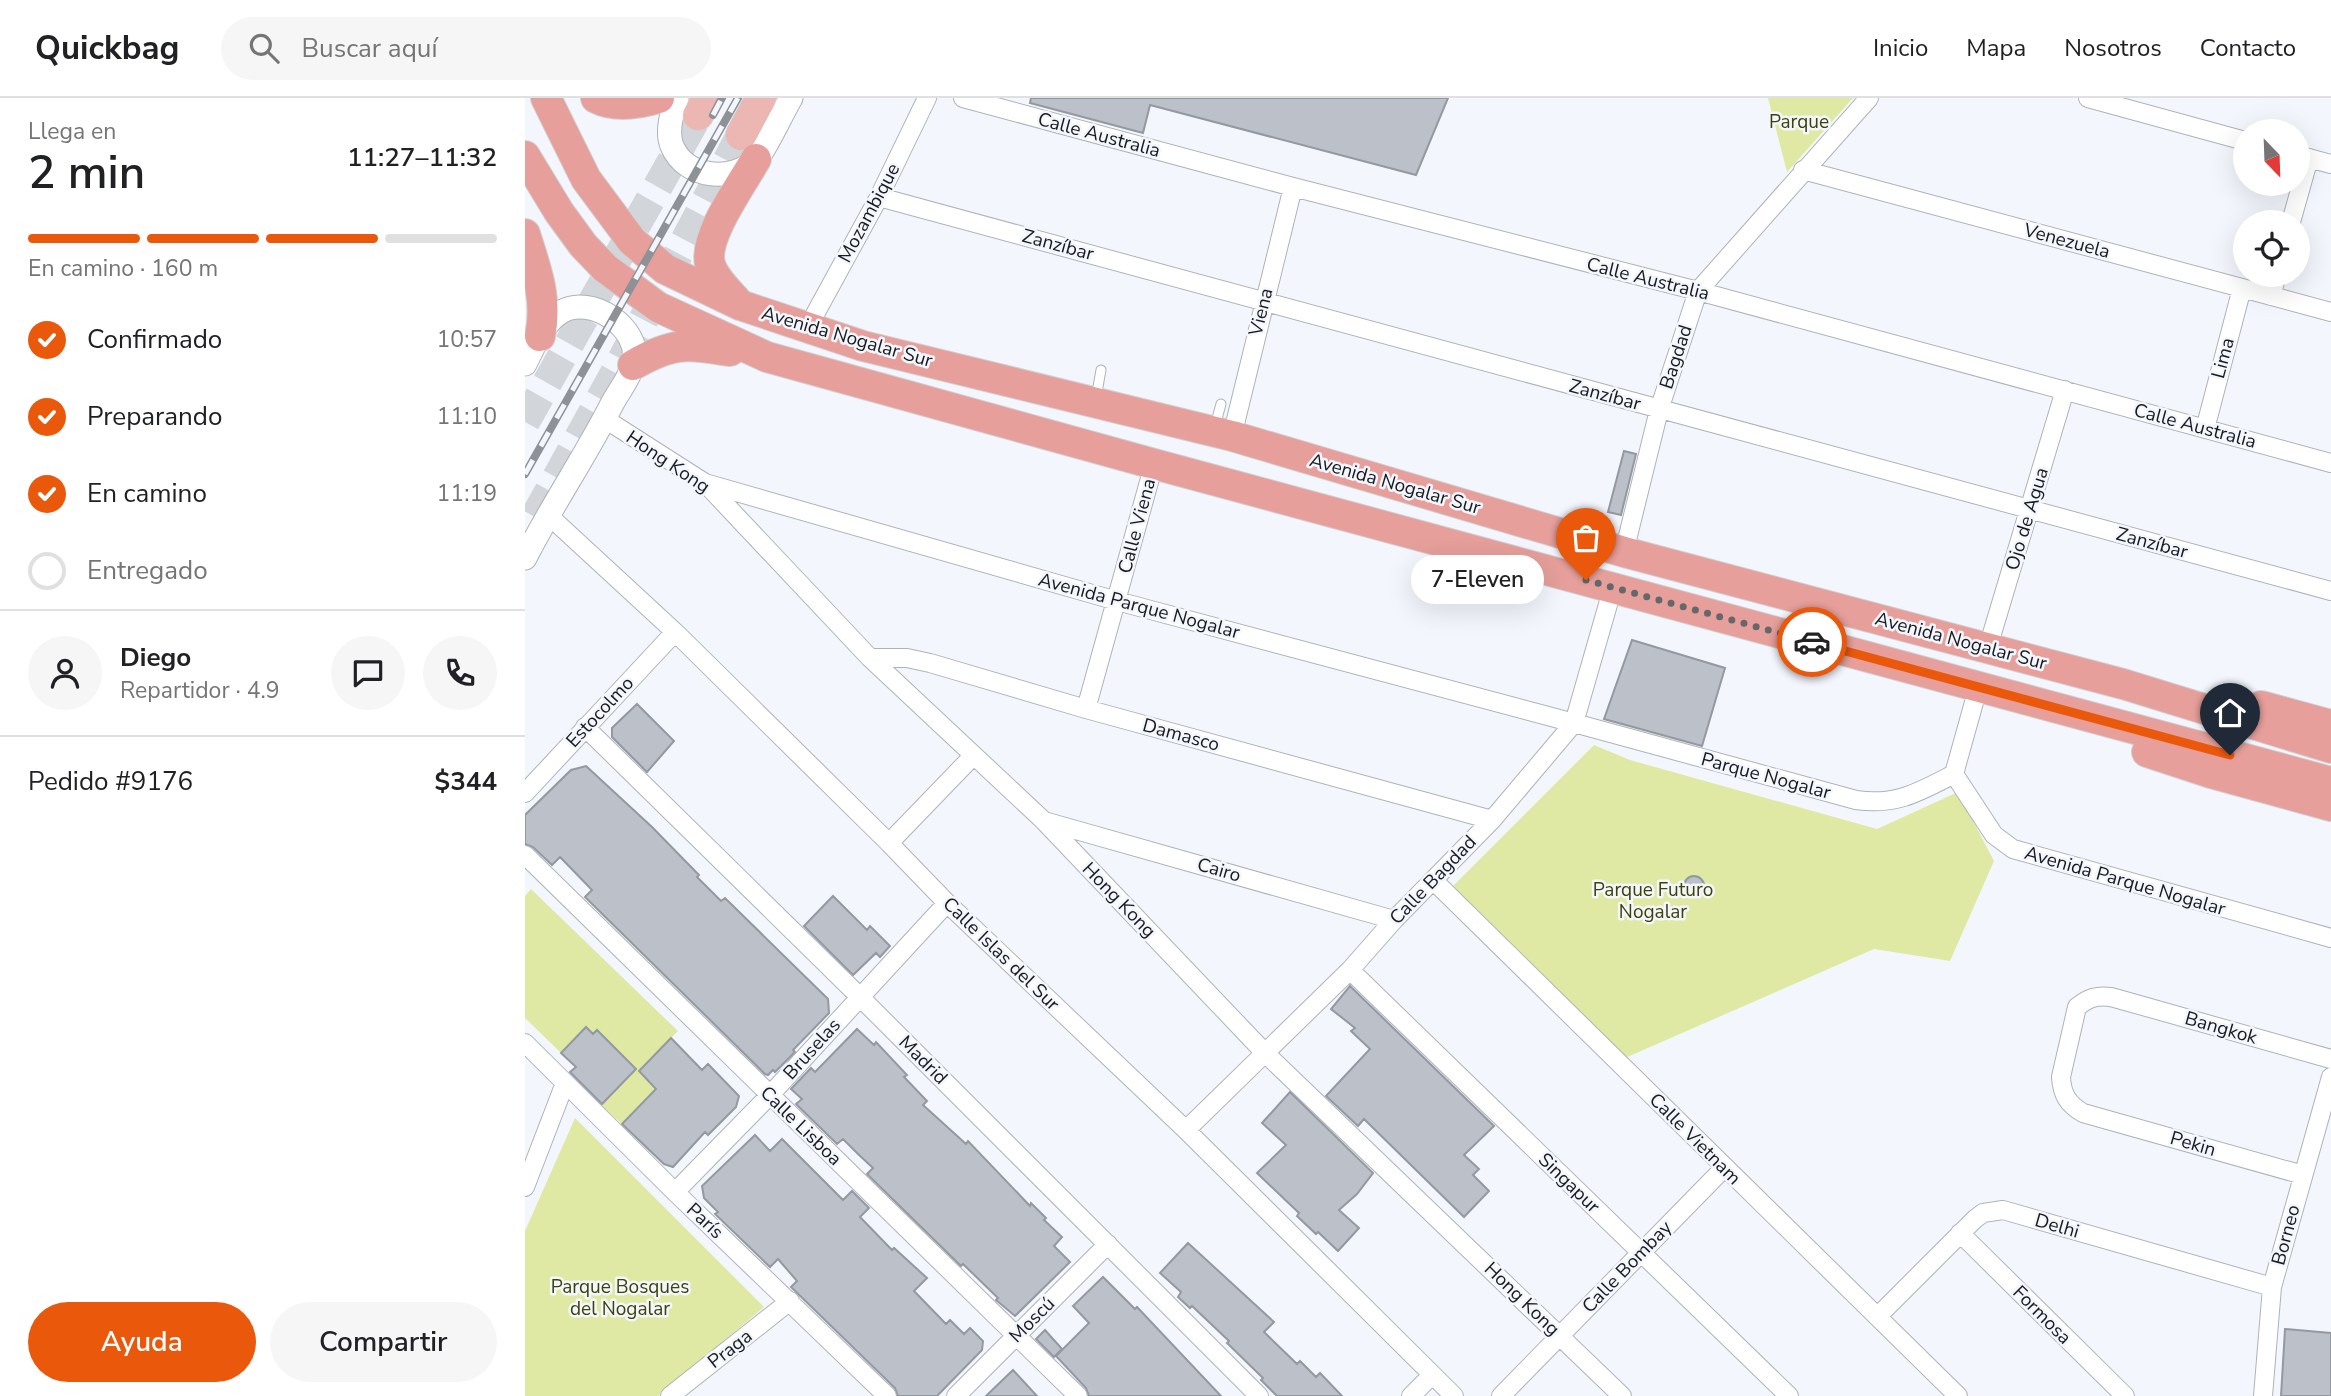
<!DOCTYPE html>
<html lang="es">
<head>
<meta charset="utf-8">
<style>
  :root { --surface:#fff; --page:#f6f6f6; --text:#202124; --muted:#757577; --line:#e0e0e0; --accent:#ea580c }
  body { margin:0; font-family:"Nunito Sans",sans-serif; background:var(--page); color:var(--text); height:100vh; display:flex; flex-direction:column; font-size:26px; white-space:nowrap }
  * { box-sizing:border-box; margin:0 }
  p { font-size:23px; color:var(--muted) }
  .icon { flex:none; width:38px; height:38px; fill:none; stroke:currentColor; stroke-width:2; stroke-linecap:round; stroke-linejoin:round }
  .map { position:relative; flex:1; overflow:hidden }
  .sheet { display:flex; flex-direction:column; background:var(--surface); width:525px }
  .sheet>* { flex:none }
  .needle { width:46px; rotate:157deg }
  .buttons { position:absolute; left:1708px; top:21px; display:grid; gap:14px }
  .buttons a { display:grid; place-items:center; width:77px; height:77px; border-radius:50%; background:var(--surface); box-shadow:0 7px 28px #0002; font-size:35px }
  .pin { position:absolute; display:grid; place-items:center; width:60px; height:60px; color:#fff; margin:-72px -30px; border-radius:50% 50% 50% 0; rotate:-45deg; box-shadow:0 0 7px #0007 }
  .pin .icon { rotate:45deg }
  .courier { position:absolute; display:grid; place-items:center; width:70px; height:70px; margin:-35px; border:5px solid #ea580c; border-radius:50%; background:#fff; color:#222; box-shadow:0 2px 9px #0007 }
  .bubble { position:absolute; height:49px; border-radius:24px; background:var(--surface); box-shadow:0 7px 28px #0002; font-size:23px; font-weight:600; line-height:49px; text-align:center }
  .overview em { font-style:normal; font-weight:600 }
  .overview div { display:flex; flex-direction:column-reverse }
  .overview { display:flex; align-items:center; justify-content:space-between; height:119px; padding:0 28px }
  h1 { font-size:46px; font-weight:600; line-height:52px }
  .bar { display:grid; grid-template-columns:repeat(4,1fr); gap:10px 7px; align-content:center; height:84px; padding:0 28px }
  .bar i { height:9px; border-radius:5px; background:var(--line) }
  .bar .active { background:var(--accent) }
  .bar p { grid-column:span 4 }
  .line { display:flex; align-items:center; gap:18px; padding:0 28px; border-top:2px solid var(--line) }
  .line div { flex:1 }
  .round { display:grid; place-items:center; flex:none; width:74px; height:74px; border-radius:37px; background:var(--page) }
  ol { padding:0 28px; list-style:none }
  li { display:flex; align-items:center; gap:21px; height:77px }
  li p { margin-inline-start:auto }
  li .icon { padding:7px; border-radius:50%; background:var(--accent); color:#fff; stroke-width:4 }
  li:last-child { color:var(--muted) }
  li i { width:38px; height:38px; border:4px solid var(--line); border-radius:50% }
  .button { display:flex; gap:14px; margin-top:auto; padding:14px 28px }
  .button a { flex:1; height:80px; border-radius:42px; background:var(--accent); color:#fff; font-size:28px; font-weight:600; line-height:80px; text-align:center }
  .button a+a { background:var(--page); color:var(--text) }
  header { display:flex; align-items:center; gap:42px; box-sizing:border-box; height:98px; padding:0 35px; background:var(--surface); border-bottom:2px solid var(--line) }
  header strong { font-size:33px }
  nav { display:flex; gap:38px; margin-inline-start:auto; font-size:24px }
  .search { width:490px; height:63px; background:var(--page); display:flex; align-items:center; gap:18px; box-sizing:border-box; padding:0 24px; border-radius:38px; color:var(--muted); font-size:26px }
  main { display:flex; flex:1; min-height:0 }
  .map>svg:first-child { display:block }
</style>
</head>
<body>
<header>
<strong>Quickbag</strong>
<div class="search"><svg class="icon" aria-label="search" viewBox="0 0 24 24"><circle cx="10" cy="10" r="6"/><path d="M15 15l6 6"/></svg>Buscar aquí</div>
<nav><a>Inicio</a><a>Mapa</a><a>Nosotros</a><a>Contacto</a></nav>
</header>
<main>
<section class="sheet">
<div class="overview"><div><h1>2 min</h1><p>Llega en</p></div><em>11:27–11:32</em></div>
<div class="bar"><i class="active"></i><i class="active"></i><i class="active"></i><i></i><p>En camino · 160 m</p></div>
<ol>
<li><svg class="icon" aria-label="check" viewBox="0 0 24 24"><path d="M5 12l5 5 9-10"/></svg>Confirmado<p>10:57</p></li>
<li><svg class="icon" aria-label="check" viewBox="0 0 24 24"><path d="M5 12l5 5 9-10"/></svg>Preparando<p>11:10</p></li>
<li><svg class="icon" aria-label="check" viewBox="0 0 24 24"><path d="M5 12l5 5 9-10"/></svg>En camino<p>11:19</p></li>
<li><i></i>Entregado</li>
</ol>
<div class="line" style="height:126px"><a class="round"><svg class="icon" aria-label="person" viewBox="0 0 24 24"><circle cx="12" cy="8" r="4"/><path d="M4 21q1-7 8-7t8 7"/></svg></a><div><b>Diego</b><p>Repartidor · 4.9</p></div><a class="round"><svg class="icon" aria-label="chat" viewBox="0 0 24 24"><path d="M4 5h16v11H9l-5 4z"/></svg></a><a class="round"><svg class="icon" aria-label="phone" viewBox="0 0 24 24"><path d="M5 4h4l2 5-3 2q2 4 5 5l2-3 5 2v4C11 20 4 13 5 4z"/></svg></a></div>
<div class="line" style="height:91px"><div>Pedido #9176</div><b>$344</b></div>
<div class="button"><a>Ayuda</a><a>Compartir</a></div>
</section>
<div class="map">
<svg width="1806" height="1298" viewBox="0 0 1806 1298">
  <rect width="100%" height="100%" fill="#f3f7fd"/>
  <!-- green -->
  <path fill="#dfe9a3" d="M1243 0H1328L1262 74Z
    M1069 647 1105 662 1352 731 1433 694 1469 763 1425 863 1349 851 1100 960 928 788Z
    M6 791 153 933 114 972 133 988 97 1026 76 1007 111 970 72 932 68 936 61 929 36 955 0 920V798Z
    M50 1020 239 1209 133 1298H0V1133Z"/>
  <!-- building -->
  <path fill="#bcc0c8" stroke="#9498a0" stroke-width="2" d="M506 0H923L891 77 625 7 618 35 505 5Z
    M1099 353 1111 356 1096 417 1083 414Z
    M1107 542 1200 570 1177 648 1079 621Z
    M112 606 149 643 122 674 87 639V630Z
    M61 668 127 729 174 777 172 779 196 803 200 800 303 901 304 915 268 952 270 954 250 974 248 972 243 977 240 976 60 799 67 792 35 759 27 767 8 749 0 746V717L46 672Z
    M1159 788a10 10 0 1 1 20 0a10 10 0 1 1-20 0Z
    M308 798 342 832 345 828 365 848 355 859 351 855 328 877 279 828Z
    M825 888 969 1028 939 1057 954 1071 948 1077 964 1093 939 1119 839 1021 833 1028 801 998 845 951 826 933 830 930 806 911Z
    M61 929 68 936 72 932 111 971 77 1006 45 974 51 969 36 955Z
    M332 931 349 947 351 944 382 977 379 979 402 1003 398 1007 441 1046 443 1043 505 1108 506 1105 521 1120 519 1122 537 1139 529 1148 545 1164 490 1218 471 1202 473 1200 438 1166 436 1168 342 1076 348 1070 333 1056 318 1041 312 1046 271 1006 277 1001 266 991 286 970 290 974Z
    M146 940 177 972 183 966 214 998 211 1009 183 1037 180 1034 148 1069 139 1066 97 1026 131 991 114 973Z
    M765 994 848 1075 832 1096 814 1112 834 1130 813 1153 793 1134 791 1136 772 1118 774 1115 732 1075 761 1047 737 1025Z
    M230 1037 245 1053 257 1041 318 1102 327 1093 344 1110 335 1119 367 1152 369 1150 402 1180 389 1193 421 1226 425 1222 439 1236 445 1230 458 1243 457 1252 412 1298H373L370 1290 266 1189 272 1183 253 1161 245 1169 190 1116 193 1114 179 1100 177 1088Z
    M663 1145 749 1224 739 1234 772 1266 775 1263 791 1279 795 1275 817 1298H752L736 1282 738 1280 702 1245 704 1243 667 1208 665 1210 653 1199 656 1194 635 1175Z
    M578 1179 610 1211 612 1209 696 1298H564L561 1290 531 1258 564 1225 548 1208Z
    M1760 1231 1806 1235V1298H1756Z
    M520 1232 537 1251 529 1259 511 1241Z
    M488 1272 512 1298H461Z"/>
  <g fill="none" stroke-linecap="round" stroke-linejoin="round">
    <!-- primary-tunnel -->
    <path stroke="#d2d6db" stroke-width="30" stroke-dasharray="30 15" stroke-linecap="butt" d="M0 324 173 17
      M10 419 95 266 216 37"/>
    <defs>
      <path id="service" d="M571 300 576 272
        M690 328 696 306"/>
      <path id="minor" d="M438 0 768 89 1173 193 1806 365
        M1563 0 1720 43
        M1776 58 1806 66
        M1278 72 1806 214
        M354 99 1806 493
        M1766 124 1784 60
        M1746 198 1752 177
        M283 229 354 99 402 0
        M80 321 180 385 345 560 519 723 740 955 1097 1298
        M1680 331 1717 190
        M707 338 768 89
        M180 385 592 503 1049 625 1331 702C1371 708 1394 694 1429 676
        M22 416 150 534 364 745 422 805 661 1032 929 1298
        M1099 454 1134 312 1173 193 1344 0
        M1463 549 1540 292
        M345 560H382L405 565 561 611 967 722
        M561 611 629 366
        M60 629 334 898 734 1298
        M1429 676 1469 737 1488 751 1806 840
        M1429 676 1453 590
        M0 695 150 534
        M519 723 869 822
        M364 745 448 658
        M0 757 553 1298
        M908 782 1433 1298
        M825 872 1264 1298
        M0 945 150 1094 362 1298
        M661 1032 825 872 869 822 967 722 1049 625 1088 489
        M1778 1077 1558 1015C1543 1006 1537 997 1536 979L1552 909C1563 900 1572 897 1586 899L1806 961
        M0 1089 40 985
        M150 1094 245 997 422 805
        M1435 1135 1600 1298
        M1353 1218 1450 1121 1458 1115 1478 1112 1747 1189
        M145 1298 265 1203
        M431 1298 583 1146
        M886 1298 907 1277
        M976 1298 1199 1070
        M1738 1298 1747 1189 1806 979"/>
      <path id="tertiary" d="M152 0C147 14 141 33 147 48 161 81 207 84 231 62 240 53 258 13 266 0
        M0 266C9 248 18 225 36 214 66 196 116 230 109 264 106 278 94 293 87 306 60 359 27 407 0 460"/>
      <path id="primary" d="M173 17 183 0
        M216 37 236 0"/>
      <path id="trunk" d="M21 0 61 81 107 143 140 171 215 207 338 248 707 338 1099 454 1598 586 1806 650
        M71 0C90 10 114 6 134 0
        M0 58 34 114 58 147 80 170 133 209 242 259 629 366 1806 684
        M0 136C11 171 23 201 15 238
        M211 202C201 191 189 180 185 166 178 139 217 86 231 61
        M108 267C148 244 160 246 205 253
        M1736 608 1806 627
        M1622 654 1686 675 1806 708"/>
    </defs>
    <!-- service casing -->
    <use href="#service" stroke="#aeb2ba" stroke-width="11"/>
    <!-- minor casing -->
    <use href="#minor" stroke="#aeb2ba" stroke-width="20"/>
    <!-- tertiary casing -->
    <use href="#tertiary" stroke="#aeb2ba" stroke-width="25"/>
    <!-- primary casing -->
    <use href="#primary" stroke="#d1d1d2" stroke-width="32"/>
    <!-- trunk casing -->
    <use href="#trunk" stroke="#d1d1d2" stroke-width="32"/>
    <!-- service -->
    <use href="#service" stroke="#fff" stroke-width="9"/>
    <!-- minor -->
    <use href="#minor" stroke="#fff" stroke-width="18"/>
    <!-- tertiary -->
    <use href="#tertiary" stroke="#fff" stroke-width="23"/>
    <!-- primary -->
    <use href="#primary" stroke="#ecb7b3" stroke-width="30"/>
    <!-- trunk -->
    <use href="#trunk" stroke="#e69f9a" stroke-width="30"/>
    <defs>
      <path id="rail" d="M188 17 197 0
        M0 376 213 0"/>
    </defs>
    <!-- rail casing -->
    <use href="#rail" stroke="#8e9196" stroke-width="8"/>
    <!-- rail -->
    <use href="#rail" stroke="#f3f7fd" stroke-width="5" stroke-dasharray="16" stroke-linecap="butt"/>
  </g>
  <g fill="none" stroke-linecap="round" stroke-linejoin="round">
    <!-- done -->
    <path stroke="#65676b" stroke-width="7" stroke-dasharray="0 12.6" d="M1061 482 1287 544"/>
    <!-- route -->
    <path stroke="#ea580c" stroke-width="9" d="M1287 544 1705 657"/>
  </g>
  <g text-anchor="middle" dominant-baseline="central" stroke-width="5" stroke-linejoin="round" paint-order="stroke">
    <!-- park labels -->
    <g font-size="19" fill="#3d4206" stroke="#f3f7fd">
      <text x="1274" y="24">Parque</text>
      <text x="1128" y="792">Parque Futuro<tspan x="1128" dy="22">Nogalar</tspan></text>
      <text x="95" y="1189">Parque Bosques<tspan x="95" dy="22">del Nogalar</tspan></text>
    </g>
    <!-- street labels -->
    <g font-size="19" fill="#181a1d" stroke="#f3f7fd">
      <text transform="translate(574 37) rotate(15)">Calle Australia</text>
      <text transform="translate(344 115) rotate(-62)">Mozambique</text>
      <text transform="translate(1542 143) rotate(15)">Venezuela</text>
      <text transform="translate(533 147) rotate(15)">Zanzíbar</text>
      <text transform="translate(1123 181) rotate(14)">Calle Australia</text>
      <text transform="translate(736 214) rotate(-76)">Viena</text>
      <text transform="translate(322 239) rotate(16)">Avenida Nogalar Sur</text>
      <text transform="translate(1151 259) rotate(-72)">Bagdad</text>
      <text transform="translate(1698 260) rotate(-75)">Lima</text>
      <text transform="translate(1080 297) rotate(15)">Zanzíbar</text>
      <text transform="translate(1670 328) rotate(15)">Calle Australia</text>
      <text transform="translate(143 364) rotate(34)">Hong Kong</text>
      <text transform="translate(870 386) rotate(16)">Avenida Nogalar Sur</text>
      <text transform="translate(1502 421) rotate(-73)">Ojo de Agua</text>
      <text transform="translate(612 428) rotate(-75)">Calle Viena</text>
      <text transform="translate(1627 445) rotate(15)">Zanzíbar</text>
      <text transform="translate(614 508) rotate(15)">Avenida Parque Nogalar</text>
      <text transform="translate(1436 543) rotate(15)">Avenida Nogalar Sur</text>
      <text transform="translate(75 614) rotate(-47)">Estocolmo</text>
      <text transform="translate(656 637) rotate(15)">Damasco</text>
      <text transform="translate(1241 678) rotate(15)">Parque Nogalar</text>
      <text transform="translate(694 772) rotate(16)">Cairo</text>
      <text transform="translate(908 782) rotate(-46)">Calle Bagdad</text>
      <text transform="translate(1600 783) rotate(16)">Avenida Parque Nogalar</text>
      <text transform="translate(594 802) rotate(46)">Hong Kong</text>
      <text transform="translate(476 856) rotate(44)">Calle Islas del Sur</text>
      <text transform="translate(1696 930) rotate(16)">Bangkok</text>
      <text transform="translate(287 951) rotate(-48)">Bruselas</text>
      <text transform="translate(398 962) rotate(45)">Madrid</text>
      <text transform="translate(276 1028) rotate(44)">Calle Lisboa</text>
      <text transform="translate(1170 1041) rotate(45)">Calle Vietnam</text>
      <text transform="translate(1668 1046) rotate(16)">Pekin</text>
      <text transform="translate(1044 1085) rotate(44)">Singapur</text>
      <text transform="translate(180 1123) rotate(43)">París</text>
      <text transform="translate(1532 1128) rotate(16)">Delhi</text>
      <text transform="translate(1761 1137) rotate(-75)">Borneo</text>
      <text transform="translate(1102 1169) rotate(-46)">Calle Bombay</text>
      <text transform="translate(997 1201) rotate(44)">Hong Kong</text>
      <text transform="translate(1517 1217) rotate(45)">Formosa</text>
      <text transform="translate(507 1222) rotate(-45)">Moscú</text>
      <text transform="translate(205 1251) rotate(-38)">Praga</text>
    </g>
  </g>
</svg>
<div class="buttons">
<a><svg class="needle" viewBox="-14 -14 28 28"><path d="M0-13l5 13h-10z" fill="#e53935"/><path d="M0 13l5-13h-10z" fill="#757577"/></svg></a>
<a><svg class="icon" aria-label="locate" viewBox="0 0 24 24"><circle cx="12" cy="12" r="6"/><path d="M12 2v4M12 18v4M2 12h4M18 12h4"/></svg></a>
</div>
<div class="pin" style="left:1061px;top:482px;background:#ea580c"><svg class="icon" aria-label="bag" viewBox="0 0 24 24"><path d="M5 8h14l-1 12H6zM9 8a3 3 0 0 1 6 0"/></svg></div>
<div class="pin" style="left:1705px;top:657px;background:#1f2937"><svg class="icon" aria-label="home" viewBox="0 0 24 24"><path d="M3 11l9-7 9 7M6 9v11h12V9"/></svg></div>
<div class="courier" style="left:1287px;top:544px"><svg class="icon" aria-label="car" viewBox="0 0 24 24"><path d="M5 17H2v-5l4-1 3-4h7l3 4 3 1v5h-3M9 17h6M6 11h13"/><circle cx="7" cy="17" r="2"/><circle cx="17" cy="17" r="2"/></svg></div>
<div class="bubble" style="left:886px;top:457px;width:133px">7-Eleven</div>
</div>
</main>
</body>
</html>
